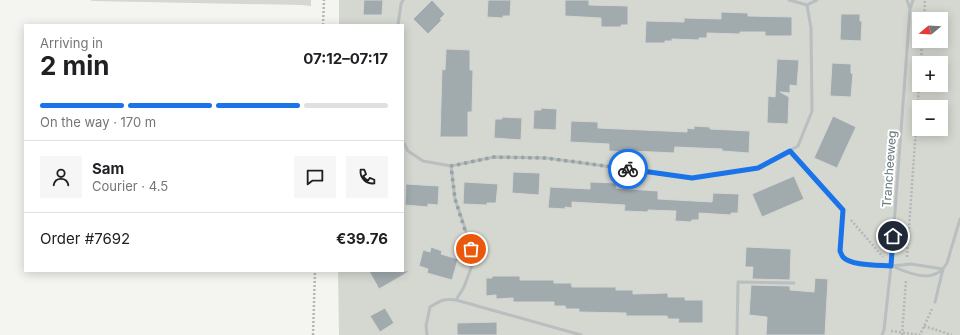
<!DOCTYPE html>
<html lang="en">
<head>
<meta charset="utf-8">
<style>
  :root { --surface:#fff; --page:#f6f6f6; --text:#202124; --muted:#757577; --line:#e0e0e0; --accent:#1a73e8 }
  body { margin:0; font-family:Inter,sans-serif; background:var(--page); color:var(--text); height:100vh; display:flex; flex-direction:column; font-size:15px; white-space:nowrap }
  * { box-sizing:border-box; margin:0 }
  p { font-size:13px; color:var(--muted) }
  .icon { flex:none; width:22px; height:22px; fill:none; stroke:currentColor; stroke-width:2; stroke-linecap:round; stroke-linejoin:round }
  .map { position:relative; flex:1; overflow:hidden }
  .details { position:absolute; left:24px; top:24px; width:380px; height:248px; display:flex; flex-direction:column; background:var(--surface); border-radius:0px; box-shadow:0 2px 10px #0003 }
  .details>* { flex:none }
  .needle { width:26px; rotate:252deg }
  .buttons { position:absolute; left:912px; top:12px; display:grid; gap:8px }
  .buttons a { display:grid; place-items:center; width:36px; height:36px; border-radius:0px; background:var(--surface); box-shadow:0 2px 10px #0003; font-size:20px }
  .pin { position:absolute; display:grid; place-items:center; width:34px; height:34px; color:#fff; margin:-17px; border:2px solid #fff; border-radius:50%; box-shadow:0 1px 4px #0007 }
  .courier { position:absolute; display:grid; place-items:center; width:40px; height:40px; margin:-20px; border:3px solid #1a73e8; border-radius:50%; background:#fff; color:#222; box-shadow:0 1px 5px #0007 }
  .head em { font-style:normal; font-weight:700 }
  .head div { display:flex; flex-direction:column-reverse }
  .head { display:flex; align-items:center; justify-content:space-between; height:68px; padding:0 16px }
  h1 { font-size:26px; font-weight:700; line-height:30px }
  .bar { display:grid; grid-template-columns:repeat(4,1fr); gap:6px 4px; align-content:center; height:48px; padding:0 16px }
  .bar i { height:5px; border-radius:3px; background:var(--line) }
  .bar .current { background:var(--accent) }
  .bar p { grid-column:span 4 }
  .line { display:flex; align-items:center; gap:10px; padding:0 16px; border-top:1px solid var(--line) }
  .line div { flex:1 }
  .round { display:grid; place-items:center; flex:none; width:42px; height:42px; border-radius:0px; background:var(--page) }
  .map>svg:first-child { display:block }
</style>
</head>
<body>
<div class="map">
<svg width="960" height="335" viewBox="0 0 960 335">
  <rect width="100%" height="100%" fill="#f4f4f1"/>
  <!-- green -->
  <path fill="#d4d8d0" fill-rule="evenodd" d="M89 0H311V6L301 5 93 1Z
    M339 0H960V335H339L338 271H403V25H339ZM919 19H941V41H919ZM919 63H941V85H919ZM919 107H941V129H919Z"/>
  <!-- building -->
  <path fill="#a1aaad" stroke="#d5d5d3" d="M364 0H383L382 15H363Z
    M432 0 445 14 440 19 442 20 428 34 413 19Z
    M488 0H511L510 16H503V18L487 17Z
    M565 0H589V5L628 6V25H621V27H601V18L565 16Z
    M721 12 748 13V16L792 17V36H765V32H740V34L707 33V38H699V40L672 39V41H665V43H645L646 21 684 22V18L721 19Z
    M841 14H860V21H862L861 41 840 40Z
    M446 49 470 50V70H473L472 112H468V137H440L442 69 445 70Z
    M777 59 799 60 797 86 790 85V93L780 92 789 97 788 124 767 123 768 96 775 97Z
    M832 63 851 64V73L853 74 851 97 830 96Z
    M541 108 557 109 556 130 533 129 534 110H541Z
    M833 116 856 127 837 168 814 158Z
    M502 117 522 118 521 140 494 138 495 119H502Z
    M571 121 598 122V128L687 132V128L694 129V126L710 127V129L750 131 749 153 722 151V149L675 147 674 153 632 151V152L609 151V144L570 142Z
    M513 172 540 173 539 195 512 193Z
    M794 176 804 199 762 217 752 194Z
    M464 182 498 184 496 203H487V205L463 204Z
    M590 182 617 183 616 188 658 191V199L712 202 713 193 739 194 738 213H731V215L699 213V220H692L691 222 675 221 676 211 648 210V212L624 211 625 205 572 202V208L565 207V209L548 208 550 187 590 189Z
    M406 184 439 186 438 205 428 204V207L405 205Z
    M431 247 442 251 441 254 458 259 452 280 427 273 428 269 419 266 423 250 430 252Z
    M746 247 791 249 790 280 752 279 753 267H745Z
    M369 271H410L379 289Z
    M492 276H520V280H554V283H571L572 287H616V290H633V294L668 293V297H685V300H703V323H678L679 319H668L667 316H626V313L579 312V309H566L565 306H554V302H513V298L496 299V295L486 296V278H492Z
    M815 278 828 279 825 335H766L767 317 749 315 751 285 790 286V290L814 292Z
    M385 308 394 323 380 332 370 316Z
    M497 322V335H457V323Z"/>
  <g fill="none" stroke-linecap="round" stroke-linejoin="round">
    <!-- path -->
    <path stroke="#b3b7b8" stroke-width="2.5" stroke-dasharray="2 2" stroke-linecap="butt" d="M924 19 925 0
      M323 25 324 0
      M921 63 922 41
      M851 220 883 257
      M907 257 919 85
      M924 326 952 335
      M891 331 920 335 932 309
      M313 335 315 271
      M902 335 906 280"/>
    <!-- service -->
    <path stroke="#b9bec0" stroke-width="3" d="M789 0 807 5 817 0
      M907 0 910 9
      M398 25 401 4 403 0
      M403 142 408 151 423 161 451 166 494 157 546 158 692 178 758 168 798 146 812 111 811 28 807 5
      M790 151 843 210 841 251 842 257 847 260 855 263 891 266 911 264 943 269
      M892 266C903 271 924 280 935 274 938 273 941 271 943 269
      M456 300 581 335
      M935 302 943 269 947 263 960 219
      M427 335 426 326 430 307C440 301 444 298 456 300L464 287 474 260 465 228 455 199 451 166
      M737 335 738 282 794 283
      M882 335 884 330 891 266 910 9 913 0"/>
  </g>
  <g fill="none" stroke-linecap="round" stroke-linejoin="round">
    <!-- done -->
    <path stroke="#98a3a6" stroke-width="4" stroke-dasharray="0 7.2" d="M471 249 455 199 451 166 494 157 546 158 628 169"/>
    <!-- route -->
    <path stroke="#1a73e8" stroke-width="5" d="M628 169 692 178 758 168 790 151 843 210 840 251C841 253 842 256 843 257 851 266 879 265 891 266L893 236"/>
  </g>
  <g text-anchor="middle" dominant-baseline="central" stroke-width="4" stroke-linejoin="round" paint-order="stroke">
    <!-- street labels -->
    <g font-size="12" fill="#67777e" stroke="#fff">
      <text transform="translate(889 169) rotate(-86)">Trancheeweg</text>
    </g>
  </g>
</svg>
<div class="buttons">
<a><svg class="needle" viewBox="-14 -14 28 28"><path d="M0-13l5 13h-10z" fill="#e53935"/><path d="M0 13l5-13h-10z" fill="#757577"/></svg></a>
<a>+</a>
<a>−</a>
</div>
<div class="pin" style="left:471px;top:249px;background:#ea580c"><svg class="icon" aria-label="bag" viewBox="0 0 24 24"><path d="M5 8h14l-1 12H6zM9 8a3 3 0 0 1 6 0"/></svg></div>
<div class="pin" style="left:893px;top:236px;background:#1f2937"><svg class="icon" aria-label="home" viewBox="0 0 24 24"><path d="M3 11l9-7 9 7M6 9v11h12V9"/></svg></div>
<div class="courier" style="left:628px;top:169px"><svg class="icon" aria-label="bike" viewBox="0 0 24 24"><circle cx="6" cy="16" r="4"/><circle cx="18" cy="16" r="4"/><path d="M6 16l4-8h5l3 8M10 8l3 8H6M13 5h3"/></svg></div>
<section class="details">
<div class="head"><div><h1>2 min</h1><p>Arriving in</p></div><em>07:12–07:17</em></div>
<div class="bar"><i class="current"></i><i class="current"></i><i class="current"></i><i></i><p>On the way · 170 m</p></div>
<div class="line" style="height:72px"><a class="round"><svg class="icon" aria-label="person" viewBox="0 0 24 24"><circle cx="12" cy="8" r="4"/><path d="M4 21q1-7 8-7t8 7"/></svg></a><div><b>Sam</b><p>Courier · 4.5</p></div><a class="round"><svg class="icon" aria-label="chat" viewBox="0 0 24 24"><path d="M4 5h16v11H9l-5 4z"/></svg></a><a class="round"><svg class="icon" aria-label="phone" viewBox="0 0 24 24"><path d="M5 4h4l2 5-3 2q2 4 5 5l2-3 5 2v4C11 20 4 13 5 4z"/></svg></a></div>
<div class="line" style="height:52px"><div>Order #7692</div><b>€39.76</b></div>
</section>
</div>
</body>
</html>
